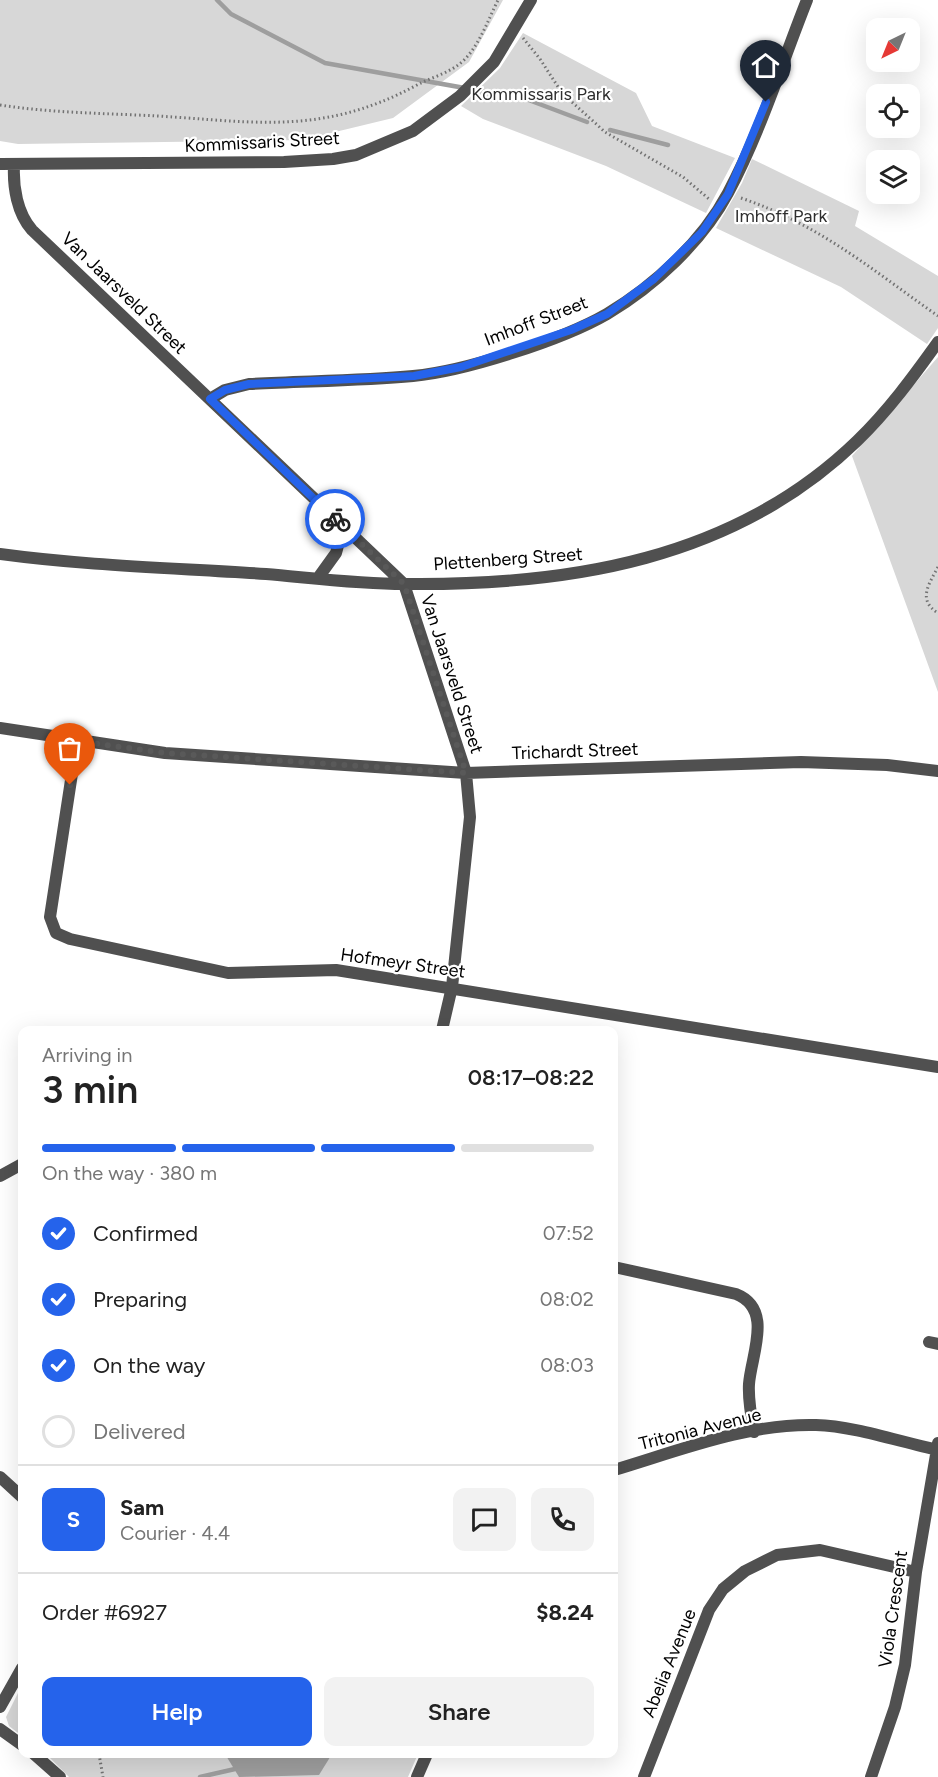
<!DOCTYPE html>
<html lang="en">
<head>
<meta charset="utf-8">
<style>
  :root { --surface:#fff; --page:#f2f2f2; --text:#222; --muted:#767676; --line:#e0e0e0; --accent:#2563eb }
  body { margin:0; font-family:Figtree,sans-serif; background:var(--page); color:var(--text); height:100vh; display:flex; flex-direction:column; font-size:22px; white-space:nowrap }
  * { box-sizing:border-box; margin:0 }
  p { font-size:20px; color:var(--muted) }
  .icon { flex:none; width:33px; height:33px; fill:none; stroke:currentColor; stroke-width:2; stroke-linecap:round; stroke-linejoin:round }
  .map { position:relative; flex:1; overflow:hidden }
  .sheet { position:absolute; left:18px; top:1026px; width:600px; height:732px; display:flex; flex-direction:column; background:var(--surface); border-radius:12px; box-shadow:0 6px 24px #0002 }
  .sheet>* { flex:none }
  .needle { width:39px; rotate:223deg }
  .controls { position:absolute; left:866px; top:18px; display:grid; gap:12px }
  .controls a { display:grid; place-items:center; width:54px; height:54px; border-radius:12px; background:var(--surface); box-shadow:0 6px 24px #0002; font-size:30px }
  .pin { position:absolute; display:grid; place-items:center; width:51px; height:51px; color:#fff; margin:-62px -26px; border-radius:50% 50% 50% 0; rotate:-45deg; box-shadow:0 0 6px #0007 }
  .pin .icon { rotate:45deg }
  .courier { position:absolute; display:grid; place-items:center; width:60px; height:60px; margin:-30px; border:4px solid #2563eb; border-radius:50%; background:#fff; color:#222; box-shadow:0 2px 8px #0007 }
  .overview em { font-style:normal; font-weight:600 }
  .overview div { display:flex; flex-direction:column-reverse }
  .overview { display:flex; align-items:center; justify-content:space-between; height:102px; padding:0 24px }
  h1 { font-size:39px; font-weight:600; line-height:45px }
  .bar { display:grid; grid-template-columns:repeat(4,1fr); gap:9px 6px; align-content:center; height:72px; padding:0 24px }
  .bar i { height:8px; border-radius:4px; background:var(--line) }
  .bar .selected { background:var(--accent) }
  .bar p { grid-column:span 4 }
  .line { display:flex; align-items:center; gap:15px; padding:0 24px; border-top:2px solid var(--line) }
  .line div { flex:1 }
  .round { display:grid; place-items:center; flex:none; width:63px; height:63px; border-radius:12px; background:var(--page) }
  ol { padding:0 24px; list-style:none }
  li { display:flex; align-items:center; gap:18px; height:66px }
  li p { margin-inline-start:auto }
  li .icon { padding:6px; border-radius:50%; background:var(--accent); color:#fff; stroke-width:4 }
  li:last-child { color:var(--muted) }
  li i { width:33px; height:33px; border:3px solid var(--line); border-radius:50% }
  .button { display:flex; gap:12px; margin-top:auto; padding:12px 24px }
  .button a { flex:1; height:69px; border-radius:12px; background:var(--accent); color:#fff; font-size:24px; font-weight:600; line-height:69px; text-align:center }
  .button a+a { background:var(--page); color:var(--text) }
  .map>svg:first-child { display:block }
</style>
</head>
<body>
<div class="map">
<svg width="938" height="1777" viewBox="0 0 938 1777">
  <rect width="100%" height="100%" fill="#fff"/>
  <!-- green -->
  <path fill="#d7d7d7" d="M0 0H503L469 62 393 118 302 140 18 144 0 141Z
    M523 33 636 93 652 126 735 158 706 213 606 166 483 119 461 106 500 68Z
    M752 159 859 211 855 226 938 276V328L927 344 841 287 716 228 742 183Z
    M938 357V692L852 456Z
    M22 1685V1736L9 1726 6 1717Z
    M46 1754H418L408 1777H69Z"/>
  <!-- water -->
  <path fill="#9e9e9e" d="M225 1754H332L319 1775 239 1777Z"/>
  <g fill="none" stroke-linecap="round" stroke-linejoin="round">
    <!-- stream -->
    <path stroke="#9e9e9e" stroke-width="4.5" d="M217 0 231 14 325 63 526 99 587 122
      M610 130 668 145
      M200 1777 235 1769"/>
    <!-- path -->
    <path stroke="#727272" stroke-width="3" stroke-dasharray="1.5 3" stroke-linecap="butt" d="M523 38 540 59 562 93 605 132 683 177 709 199
      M0 105C46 112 90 113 136 115 244 119 315 140 417 85 430 78 446 74 458 65 477 52 488 20 498 0
      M741 198C820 225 871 269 938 316
      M938 567C929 584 917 600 938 613
      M99 1754 103 1777"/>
    <!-- street -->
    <path stroke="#505050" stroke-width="12" d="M0 164 284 162 333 159 356 155 413 131 460 96 494 62 531 0
      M14 166C13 187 17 213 32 230L404 584 466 773 470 817 452 987 442 1030
      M210 399 225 390 249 384C304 381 359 381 413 376 465 371 562 340 607 314 654 286 702 242 728 193 760 133 782 63 807 0
      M0 554C88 566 178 568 266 574 312 578 358 584 404 584 568 586 734 560 857 441 888 411 913 377 938 342
      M318 578 336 553 343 527
      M0 728 165 753 466 773 801 762 887 765 938 771
      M77 741 50 917 56 933 70 939 228 973 336 970 938 1067
      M0 1176 22 1164
      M614 1267 736 1294C774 1309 751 1355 749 1384 748 1400 751 1416 754 1432
      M929 1342 938 1344
      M614 1470C678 1451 748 1423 816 1425 854 1426 900 1442 938 1450
      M0 1477 22 1497
      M0 1707 22 1668
      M0 1729 22 1745
      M34 1754 60 1777
      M417 1777 427 1754
      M644 1777 709 1610 723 1589 745 1571 777 1555 820 1550 916 1572
      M871 1777 895 1707 905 1665 916 1572 938 1443"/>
  </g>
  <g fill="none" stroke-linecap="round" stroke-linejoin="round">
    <!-- done -->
    <path stroke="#595959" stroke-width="6" stroke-dasharray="0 10.8" d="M70 785 77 741 165 753 466 773 404 584 335 519"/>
    <!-- route -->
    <path stroke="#2563eb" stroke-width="8" d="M335 519 210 399 225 390 249 384 414 376 461 367 571 330 607 314 654 279 702 232 728 194 766 102"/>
  </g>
  <g text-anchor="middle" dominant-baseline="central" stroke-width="4.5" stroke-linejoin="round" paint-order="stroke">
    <!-- park labels -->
    <g font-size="18" fill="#2e2e2e" stroke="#fff">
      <text x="541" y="94">Kommissaris Park</text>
      <text x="781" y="216">Imhoff Park</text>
    </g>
    <!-- street labels -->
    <g font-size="18" fill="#000" stroke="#fff">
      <text transform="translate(262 142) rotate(-3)">Kommissaris Street</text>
      <text transform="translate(124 293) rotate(44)">Van Jaarsveld Street</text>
      <text transform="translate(536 321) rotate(-21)">Imhoff Street</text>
      <text transform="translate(508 559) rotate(-4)">Plettenberg Street</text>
      <text transform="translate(452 674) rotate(72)">Van Jaarsveld Street</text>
      <text transform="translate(575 751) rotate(-2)">Trichardt Street</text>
      <text transform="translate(403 963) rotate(8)">Hofmeyr Street</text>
      <text transform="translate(700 1429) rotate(-14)">Tritonia Avenue</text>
      <text transform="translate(893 1609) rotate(-82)">Viola Crescent</text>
      <text transform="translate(669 1663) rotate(-68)">Abelia Avenue</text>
    </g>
  </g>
</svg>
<div class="controls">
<a><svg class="needle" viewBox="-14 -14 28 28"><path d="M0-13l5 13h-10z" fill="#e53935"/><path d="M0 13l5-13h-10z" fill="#767676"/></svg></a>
<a><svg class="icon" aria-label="locate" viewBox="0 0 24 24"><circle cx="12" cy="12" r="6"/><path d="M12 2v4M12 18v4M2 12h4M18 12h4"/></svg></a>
<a><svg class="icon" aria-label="layers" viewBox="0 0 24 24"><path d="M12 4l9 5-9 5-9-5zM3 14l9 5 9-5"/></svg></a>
</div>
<div class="pin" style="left:70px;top:785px;background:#ea580c"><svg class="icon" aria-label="bag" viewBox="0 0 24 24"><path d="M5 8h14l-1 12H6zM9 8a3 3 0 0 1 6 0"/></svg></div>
<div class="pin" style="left:766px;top:102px;background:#1f2937"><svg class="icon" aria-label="home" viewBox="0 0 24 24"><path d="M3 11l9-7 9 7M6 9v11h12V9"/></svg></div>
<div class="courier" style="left:335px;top:519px"><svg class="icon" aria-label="bike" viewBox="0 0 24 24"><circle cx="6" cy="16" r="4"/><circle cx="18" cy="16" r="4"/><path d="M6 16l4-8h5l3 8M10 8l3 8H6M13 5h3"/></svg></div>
<section class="sheet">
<div class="overview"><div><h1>3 min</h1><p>Arriving in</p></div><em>08:17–08:22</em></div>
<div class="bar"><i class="selected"></i><i class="selected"></i><i class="selected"></i><i></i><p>On the way · 380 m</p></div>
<ol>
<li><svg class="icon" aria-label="check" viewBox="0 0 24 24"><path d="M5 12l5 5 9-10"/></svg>Confirmed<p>07:52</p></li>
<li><svg class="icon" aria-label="check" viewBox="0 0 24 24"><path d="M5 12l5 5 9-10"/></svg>Preparing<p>08:02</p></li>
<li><svg class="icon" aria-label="check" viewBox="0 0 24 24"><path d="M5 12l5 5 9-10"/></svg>On the way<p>08:03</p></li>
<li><i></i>Delivered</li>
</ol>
<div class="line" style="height:108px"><b class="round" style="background:var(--accent);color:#fff">S</b><div><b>Sam</b><p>Courier · 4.4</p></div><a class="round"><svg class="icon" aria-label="chat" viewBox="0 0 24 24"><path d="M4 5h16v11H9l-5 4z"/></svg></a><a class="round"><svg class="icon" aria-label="phone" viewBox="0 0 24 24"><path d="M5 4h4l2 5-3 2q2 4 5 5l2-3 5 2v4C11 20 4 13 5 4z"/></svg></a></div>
<div class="line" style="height:78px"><div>Order #6927</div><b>$8.24</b></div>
<div class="button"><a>Help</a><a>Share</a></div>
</section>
</div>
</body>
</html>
